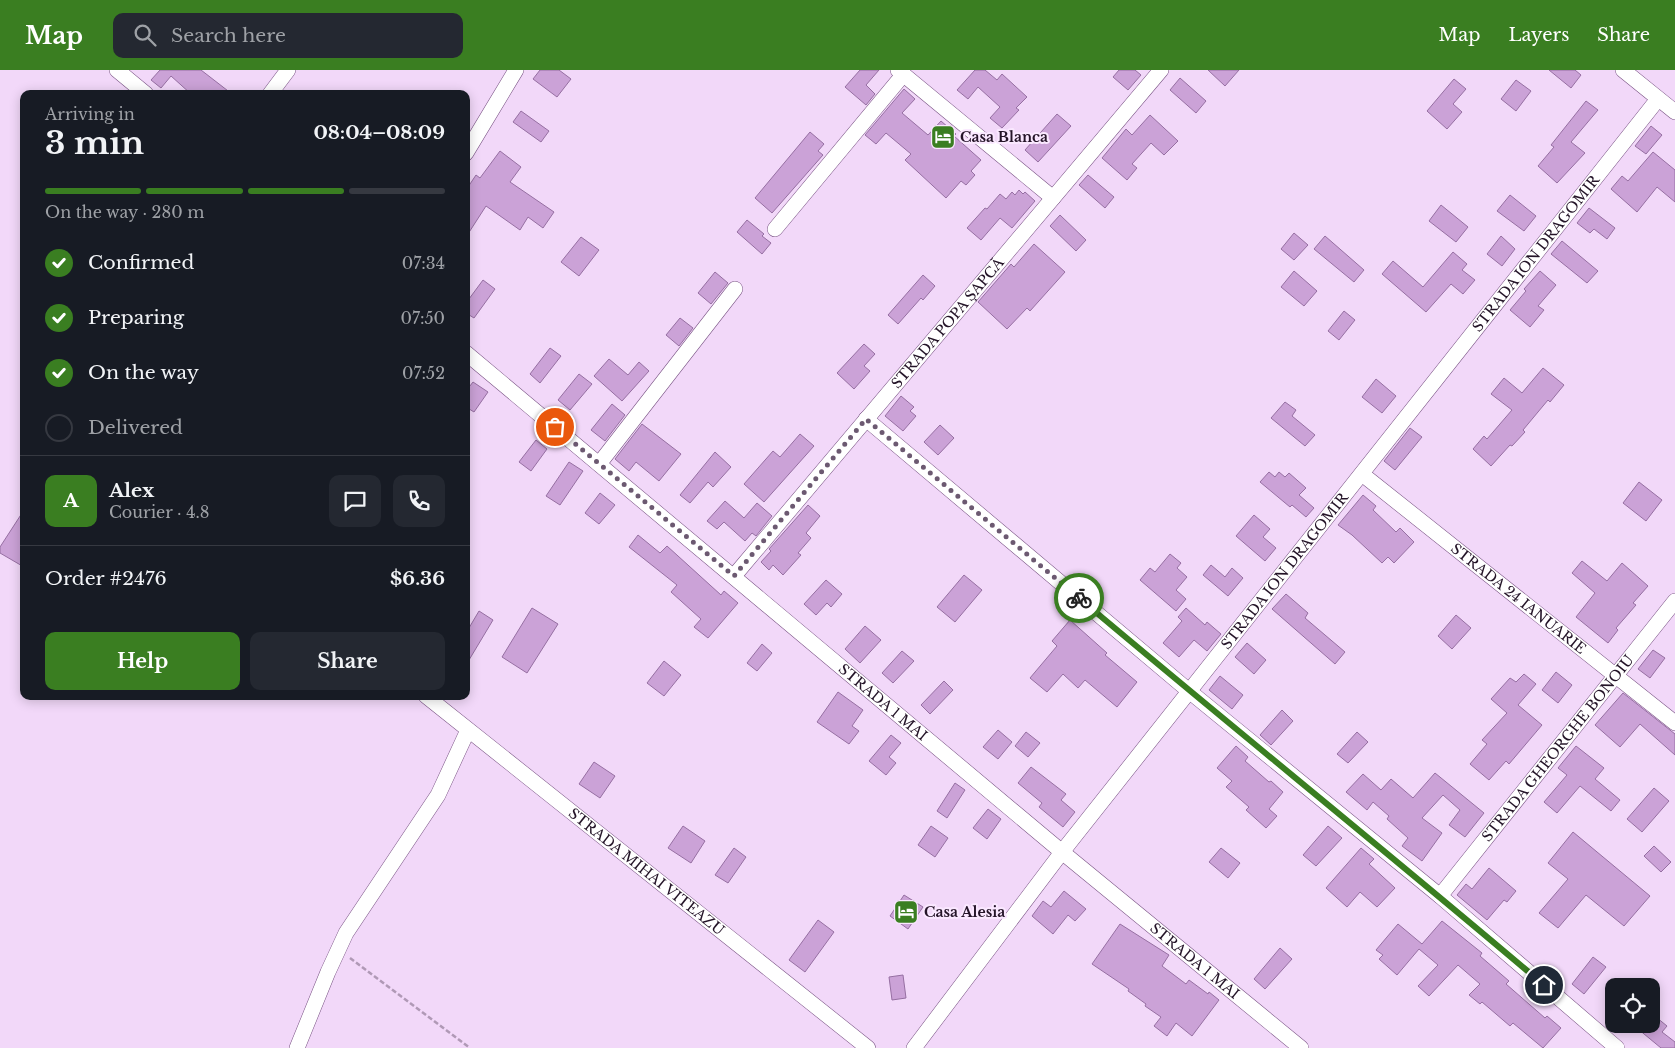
<!DOCTYPE html>
<html lang="en">
<head>
<meta charset="utf-8">
<style>
  :root { --surface:#171b24; --page:#242831; --text:#f1f3f6; --muted:#9ea1a6; --line:#363941; --accent:#3a7e21 }
  body { margin:0; font-family:"Libre Baskerville",serif; background:var(--page); color:var(--text); height:100vh; display:flex; flex-direction:column; font-size:19px; white-space:nowrap }
  * { box-sizing:border-box; margin:0 }
  p { font-size:16px; color:var(--muted) }
  .icon { flex:none; width:28px; height:28px; fill:none; stroke:currentColor; stroke-width:2; stroke-linecap:round; stroke-linejoin:round }
  .map { position:relative; flex:1; overflow:hidden }
  .sheet { position:absolute; left:20px; top:20px; width:450px; height:610px; display:flex; flex-direction:column; background:var(--surface); border-radius:10px; box-shadow:0 2px 12px #0003 }
  .sheet>* { flex:none }
  .fabs { position:absolute; left:1605px; top:908px; display:grid; gap:10px }
  .fabs a { display:grid; place-items:center; width:55px; height:55px; border-radius:10px; background:var(--surface); box-shadow:0 2px 12px #0003; font-size:25px }
  .pin { position:absolute; display:grid; place-items:center; width:42px; height:42px; color:#fff; margin:-21px; border:2px solid #fff; border-radius:50%; box-shadow:0 1px 5px #0007 }
  .courier { position:absolute; display:grid; place-items:center; width:50px; height:50px; margin:-25px; border:4px solid #3a7e21; border-radius:50%; background:#fff; color:#222; box-shadow:0 1px 6px #0007 }
  .headline em { font-style:normal; font-weight:700 }
  .headline div { display:flex; flex-direction:column-reverse }
  .headline { display:flex; align-items:center; justify-content:space-between; height:85px; padding:0 25px }
  h1 { font-size:32px; font-weight:700; line-height:38px }
  .bar { display:grid; grid-template-columns:repeat(4,1fr); gap:8px 5px; align-content:center; height:60px; padding:0 25px }
  .bar i { height:6px; border-radius:4px; background:var(--line) }
  .bar .on { background:var(--accent) }
  .bar p { grid-column:span 4 }
  .line { display:flex; align-items:center; gap:12px; padding:0 25px; border-top:1px solid var(--line) }
  .line div { flex:1 }
  .round { display:grid; place-items:center; flex:none; width:52px; height:52px; border-radius:10px; background:var(--page) }
  ol { padding:0 25px; list-style:none }
  li { display:flex; align-items:center; gap:15px; height:55px }
  li p { margin-inline-start:auto }
  li .icon { padding:5px; border-radius:50%; background:var(--accent); color:#fff; stroke-width:4 }
  li:last-child { color:var(--muted) }
  li i { width:28px; height:28px; border:2px solid var(--line); border-radius:50% }
  .button { display:flex; gap:10px; margin-top:auto; padding:10px 25px }
  .button a { flex:1; height:58px; border-radius:10px; background:var(--accent); color:#fff; font-size:20px; font-weight:700; line-height:58px; text-align:center }
  .button a+a { background:var(--page); color:var(--text) }
  header { display:flex; align-items:center; gap:30px; box-sizing:border-box; height:70px; padding:0 25px; background:var(--accent); color:#fff }
  header strong { font-size:24px }
  nav { display:flex; gap:28px; margin-inline-start:auto; font-size:18px }
  .search { width:350px; height:45px; background:var(--page); display:flex; align-items:center; gap:12px; box-sizing:border-box; padding:0 18px; border-radius:10px; color:var(--muted); font-size:19px }
  .map>svg:first-child { display:block }
</style>
</head>
<body>
<header>
<strong>Map</strong>
<div class="search"><svg class="icon" aria-label="search" viewBox="0 0 24 24"><circle cx="10" cy="10" r="6"/><path d="M15 15l6 6"/></svg>Search here</div>
<nav><a>Map</a><a>Layers</a><a>Share</a></nav>
</header>
<div class="map">
<svg width="1675" height="978" viewBox="0 0 1675 978">
  <rect width="100%" height="100%" fill="#f2d8f9"/>
  <!-- building -->
  <path fill="#cba2d7" stroke="#966fa2" d="M160 0H201L232 24H191L171 6 161 18 151 10Z
    M540 0H559L571 9 557 27 533 9Z
    M860 0H879L866 15 875 24 866 35 845 17Z
    M975 0H985L997 10 1002 4 1027 27 1016 38 1019 40 1002 58 990 48 1000 37 978 17 968 29 957 20Z
    M1119 0H1135L1141 5 1128 20 1113 7Z
    M1208 0H1239L1225 16Z
    M1549 0H1575L1581 5 1571 18Z
    M1180 8 1206 31 1196 43 1170 20Z
    M1454 9 1466 19 1453 34 1462 42 1447 59 1427 41Z
    M1516 10 1531 21 1516 41 1501 29Z
    M904 19 915 29 902 43 928 65 941 51 956 64 954 66 981 90 971 101 975 105 966 115 961 111 946 128 905 90 911 84 886 63 876 74 865 65Z
    M1586 31 1598 40 1571 72 1585 83 1557 113 1538 96 1554 77 1551 75Z
    M521 41 549 61 541 72 513 52Z
    M1057 44 1071 56 1038 92 1025 80Z
    M1150 45 1178 71 1164 85 1151 73 1132 94 1137 98 1127 110 1102 88 1126 59 1132 65Z
    M1651 56 1662 65 1646 84 1635 76Z
    M810 62 824 74 818 81 823 85 772 143 755 128Z
    M500 81 521 97 510 112 554 142 543 158 528 147 520 160 486 136 466 167V120L476 105 480 108Z
    M1653 82 1675 100V132L1657 117 1637 142 1611 119 1622 106 1628 111Z
    M1088 105 1114 127 1105 138 1079 115Z
    M1019 120 1023 124 1025 122 1035 131 1012 158 1000 148 981 170 967 158 985 138 987 139 1000 124 1006 129 1012 122 1015 125Z
    M1510 125 1536 146 1524 161 1497 141Z
    M1441 135 1468 157 1456 172 1429 151Z
    M1589 138 1615 158 1607 169 1594 159 1590 163 1577 153Z
    M1060 145 1086 170 1076 181 1050 156Z
    M747 150 764 164 762 166 771 173 762 184 737 162Z
    M1294 163 1308 175 1294 190 1281 179Z
    M1325 166 1364 200 1354 212 1314 179Z
    M1501 166 1515 179 1502 196 1487 184Z
    M581 167 599 180 579 206 561 192Z
    M1562 171 1598 201 1587 213 1551 184Z
    M1034 174 1065 202 1030 241 1027 238 1007 259 978 232 1011 194 1014 197Z
    M1453 182 1467 194 1462 200 1475 210 1463 224 1451 214 1426 242 1382 204 1393 191 1423 217Z
    M1294 201 1317 221 1304 236 1281 217Z
    M1540 201 1556 215 1538 236 1544 240 1530 257 1510 240 1526 221 1524 219Z
    M715 202 728 213 711 234 698 223Z
    M923 205 935 216 923 230 921 228 898 254 888 245Z
    M483 210 495 219 474 248 466 243V233Z
    M1344 241 1355 250 1339 270 1328 261Z
    M680 248 693 258 679 276 666 265Z
    M864 274 875 284 864 296 870 301 854 319 837 303Z
    M550 278 561 286 540 313 530 304Z
    M609 289 628 305 639 292 649 301 622 331 594 306Z
    M1543 298 1564 315 1550 332 1548 330 1523 360 1525 362 1512 376 1510 375 1491 396 1473 379 1484 366 1487 369 1512 340 1491 324 1504 308 1522 323Z
    M579 304 592 314 570 340 558 330Z
    M1376 309 1396 326 1382 343 1362 327Z
    M473 312 488 322 474 342 466 337V321Z
    M901 326 914 337 910 341 916 346 903 361 885 346Z
    M1285 332 1296 340 1292 346 1315 365 1305 376 1271 348Z
    M612 334 625 345 605 371 591 360Z
    M642 354 681 384 659 411 636 392 629 401 615 389Z
    M940 355 954 368 938 385 924 372Z
    M1410 358 1422 367 1395 400 1384 391Z
    M800 364 814 376 764 432 744 414 773 381 780 387Z
    M536 370 547 379 531 401 519 392Z
    M715 382 731 397 713 417 708 412 690 433 680 425Z
    M569 392 583 401 560 435 546 426Z
    M1269 402 1275 407 1279 402 1285 407 1289 403 1306 418 1299 425 1314 438 1306 447 1292 435 1290 437 1260 412Z
    M1639 412 1662 430 1646 451 1623 433Z
    M600 423 615 435 599 454 585 443Z
    M1363 425 1376 436 1373 440 1396 462 1400 458 1414 472 1394 493 1388 487 1382 493 1352 465 1338 455Z
    M725 431 744 448 757 433 772 446 756 466 752 463 745 471 724 452 717 459 707 451Z
    M808 435 820 446 806 463 811 468 798 483 801 485 783 505 773 495 769 500 761 492 771 481 769 479Z
    M24 440V497L0 483V477Z
    M1254 445 1270 459 1263 467 1276 478 1265 491 1236 466Z
    M638 465 660 483 667 476 721 525 724 521 738 533 708 568 694 557 701 549 671 522 677 515 629 477Z
    M1170 484 1181 493 1177 498 1187 507 1176 520 1186 529 1176 541 1140 510 1150 498 1155 502Z
    M1582 491 1607 511 1622 493 1648 516 1633 533 1636 535 1616 558 1618 560 1608 573 1576 547 1595 523 1572 503Z
    M1211 495 1225 507 1232 498 1243 508 1228 526 1203 505Z
    M964 505 982 520 955 552 937 537Z
    M826 510 842 524 831 537 827 533 816 545 804 534Z
    M1286 524 1308 543 1305 548 1345 582 1335 594 1272 539Z
    M532 538 558 554 527 603 502 587Z
    M1186 538 1205 555 1207 552 1221 564 1207 581 1194 570 1179 587 1163 573 1182 551 1178 547Z
    M479 541 493 550 466 595V563Z
    M1456 545 1471 558 1452 579 1438 566Z
    M1070 550 1107 583 1105 585 1137 612 1117 637 1085 610 1078 618 1063 604 1047 622 1030 608 1057 576 1052 571Z
    M865 556 881 570 860 593 845 579Z
    M1247 573 1266 590 1254 604 1235 587Z
    M762 574 772 583 757 601 747 593Z
    M1653 580 1665 588 1650 608 1638 599Z
    M902 581 914 591 893 613 882 603Z
    M664 591 681 605 664 626 647 613Z
    M1556 602 1572 615 1558 633 1542 620Z
    M1524 604 1536 614 1518 635 1542 655 1509 694 1506 691 1489 710 1470 694 1487 674 1482 670 1507 643 1491 629 1510 608 1516 612Z
    M1220 606 1243 625 1232 639 1209 620Z
    M944 611 953 620 930 644 921 635Z
    M838 622 863 640 852 656 859 661 849 674 817 652Z
    M1623 623 1675 664V685L1640 654 1620 677 1595 655Z
    M1282 640 1293 651 1271 675 1260 665Z
    M998 660 1012 672 998 689 983 677Z
    M1026 662 1040 673 1028 687 1015 676Z
    M1357 662 1368 672 1348 693 1337 684Z
    M891 665 901 673 889 687 896 693 886 705 869 691Z
    M1236 676 1248 687 1245 691 1269 712 1271 711 1283 722 1269 739 1277 746 1266 758 1246 740 1249 737 1226 717 1232 711 1217 698Z
    M1576 676 1604 698 1595 709 1620 730 1611 741 1580 716 1557 743 1544 732 1567 705 1558 698Z
    M594 692 615 706 600 728 579 714Z
    M1031 697 1066 724 1061 730 1075 742 1063 757 1039 737 1042 733 1018 713Z
    M1435 703 1484 743 1465 767 1449 755 1460 740 1443 725 1422 748 1442 763 1422 791 1402 776 1408 768 1387 749 1389 746 1373 732 1367 740 1346 722 1363 704 1381 720 1391 709 1413 728Z
    M955 713 965 720 947 748 937 741Z
    M1654 718 1669 731 1642 762 1627 749Z
    M988 739 1001 749 987 769 973 758Z
    M683 756 705 771 691 793 668 778Z
    M931 756 948 768 935 787 918 775Z
    M1328 756 1342 768 1316 796 1303 785Z
    M1573 762 1650 826 1624 856 1586 825 1558 858 1539 843 1568 809 1548 793Z
    M1654 776 1671 792 1661 802 1644 786Z
    M734 778 746 787 728 813 715 805Z
    M1221 778 1240 793 1228 808 1209 792Z
    M1361 778 1374 789 1369 794 1395 818 1377 837 1360 822 1347 837 1326 818Z
    M1489 798 1516 821 1507 832 1504 830 1487 850 1457 825 1466 814 1472 819Z
    M1064 821 1086 839 1075 851 1068 845 1053 864 1032 846 1043 831 1051 837Z
    M904 825 923 837 908 859 890 846Z
    M818 850 834 862 805 902 789 890Z
    M1442 851 1482 883 1480 886 1509 911 1506 914 1545 948 1547 946 1561 958 1543 978 1513 953 1510 956 1482 932 1480 934 1469 925 1480 914 1458 895 1429 926 1418 916 1438 895 1419 879 1397 905 1379 889 1383 885 1376 880 1398 854 1422 874Z
    M1120 854 1169 885 1162 896 1186 914 1189 910 1208 924 1209 922 1219 930 1192 966 1176 953 1167 966 1154 956 1161 947 1145 936 1146 934 1128 921 1129 919 1092 894Z
    M1280 878 1292 889 1265 919 1254 909Z
    M1593 887 1606 897 1584 924 1572 914Z
    M903 905 906 928 892 930 889 907Z
    M1651 943 1667 956 1662 962 1675 972V978H1661L1632 954H1651Z"/>
  <g fill="none" stroke-linecap="round" stroke-linejoin="round">
    <defs>
      <g id="street">
        <path d="M117 0 146 24"/>
        <path d="M898 0 1053 128"/>
        <path d="M1623 0 1675 42"/>
        <path d="M270 24 288 0"/>
        <path d="M466 83 516 0"/>
        <path d="M775 159 903 5"/>
        <path id="s1" d="M466 283 1062 782 1301 978"/>
        <path d="M866 349 1189 621 1440 826 1617 978"/>
        <path d="M599 394 735 219"/>
        <path id="s2" d="M1362 404 1675 653"/>
        <path id="s3" d="M734 506 1161 0"/>
        <path id="s4" d="M426 626 868 978"/>
        <path id="s5" d="M1440 826 1675 531"/>
        <path d="M297 978 328 902 346 863 438 725 468 660"/>
        <path id="s6" d="M914 978 1062 782 1658 29"/>
      </g>
    </defs>
    <!-- street casing -->
    <use href="#street" stroke="#795384" stroke-width="16"/>
    <!-- path -->
    <path stroke="#b099b6" stroke-width="2.5" stroke-dasharray="5 2.5" stroke-linecap="butt" d="M350 888 470 978"/>
    <!-- street -->
    <use href="#street" stroke="#fff" stroke-width="15"/>
  </g>
  <g fill="none" stroke-linecap="round" stroke-linejoin="round">
    <!-- done -->
    <path stroke="#6c5971" stroke-width="5" stroke-dasharray="0 9" d="M555 357 734 506 866 349 1079 528"/>
    <!-- route -->
    <path stroke="#3a7e21" stroke-width="6" d="M1079 528C1233 658 1390 784 1544 915"/>
  </g>
  <!-- icons -->
  <defs>
    <symbol id="hotel-square" viewBox="-11 -11 22 22"><rect x="-9" y="-9" width="18" height="18" rx="4" fill="#3a7e21" stroke="#fae8ff"/><path d="M-6-4.5h1.5V1H6V5H4.5V3h-9V5H-6ZM-4 0a1.8 1.8 0 1 1 3.6 0ZM.5 0V-2.5h3Q6-2.5 6 0Z" fill="#fff"/></symbol>
  </defs>
  <g fill-rule="evenodd">
    <use href="#hotel-square" x="929" y="53" width="28" height="28"/>
    <use href="#hotel-square" x="892" y="828" width="28" height="28"/>
  </g>
  <g text-anchor="middle" dominant-baseline="central" stroke-width="4" stroke-linejoin="round" paint-order="stroke">
    <!-- poi labels -->
    <g font-size="14" font-weight="bold" fill="#241428" stroke="#fae8ff" text-anchor="start">
      <text x="960" y="67">Casa Blanca</text>
      <text x="924" y="842">Casa Alesia</text>
    </g>
    <!-- street labels -->
    <g font-size="14" fill="#241428" stroke="#fae8ff">
      <text stroke="none"><textPath href="#s6" startOffset="1009">STRADA ION DRAGOMIR</textPath></text>
      <text stroke="none"><textPath href="#s3" startOffset="331">STRADA POPA ȘAPCĂ</textPath></text>
      <text stroke="none"><textPath href="#s6" startOffset="604">STRADA ION DRAGOMIR</textPath></text>
      <text stroke="none"><textPath href="#s2" startOffset="200">STRADA 24 IANUARIE</textPath></text>
      <text stroke="none"><textPath href="#s1" startOffset="544">STRADA 1 MAI</textPath></text>
      <text stroke="none"><textPath href="#s5" startOffset="189">STRADA GHEORGHE BONOIU</textPath></text>
      <text stroke="none"><textPath href="#s4" startOffset="282">STRADA MIHAI VITEAZU</textPath></text>
      <text stroke="none"><textPath href="#s1" startOffset="949">STRADA 1 MAI</textPath></text>
    </g>
  </g>
</svg>
<div class="fabs">
<a><svg class="icon" aria-label="locate" viewBox="0 0 24 24"><circle cx="12" cy="12" r="6"/><path d="M12 2v4M12 18v4M2 12h4M18 12h4"/></svg></a>
</div>
<div class="pin" style="left:555px;top:357px;background:#ea580c"><svg class="icon" aria-label="bag" viewBox="0 0 24 24"><path d="M5 8h14l-1 12H6zM9 8a3 3 0 0 1 6 0"/></svg></div>
<div class="pin" style="left:1544px;top:915px;background:#1f2937"><svg class="icon" aria-label="home" viewBox="0 0 24 24"><path d="M3 11l9-7 9 7M6 9v11h12V9"/></svg></div>
<div class="courier" style="left:1079px;top:528px"><svg class="icon" aria-label="bike" viewBox="0 0 24 24"><circle cx="6" cy="16" r="4"/><circle cx="18" cy="16" r="4"/><path d="M6 16l4-8h5l3 8M10 8l3 8H6M13 5h3"/></svg></div>
<section class="sheet">
<div class="headline"><div><h1>3 min</h1><p>Arriving in</p></div><em>08:04–08:09</em></div>
<div class="bar"><i class="on"></i><i class="on"></i><i class="on"></i><i></i><p>On the way · 280 m</p></div>
<ol>
<li><svg class="icon" aria-label="check" viewBox="0 0 24 24"><path d="M5 12l5 5 9-10"/></svg>Confirmed<p>07:34</p></li>
<li><svg class="icon" aria-label="check" viewBox="0 0 24 24"><path d="M5 12l5 5 9-10"/></svg>Preparing<p>07:50</p></li>
<li><svg class="icon" aria-label="check" viewBox="0 0 24 24"><path d="M5 12l5 5 9-10"/></svg>On the way<p>07:52</p></li>
<li><i></i>Delivered</li>
</ol>
<div class="line" style="height:90px"><b class="round" style="background:var(--accent);color:#fff">A</b><div><b>Alex</b><p>Courier · 4.8</p></div><a class="round"><svg class="icon" aria-label="chat" viewBox="0 0 24 24"><path d="M4 5h16v11H9l-5 4z"/></svg></a><a class="round"><svg class="icon" aria-label="phone" viewBox="0 0 24 24"><path d="M5 4h4l2 5-3 2q2 4 5 5l2-3 5 2v4C11 20 4 13 5 4z"/></svg></a></div>
<div class="line" style="height:65px"><div>Order #2476</div><b>$6.36</b></div>
<div class="button"><a>Help</a><a>Share</a></div>
</section>
</div>
</body>
</html>
